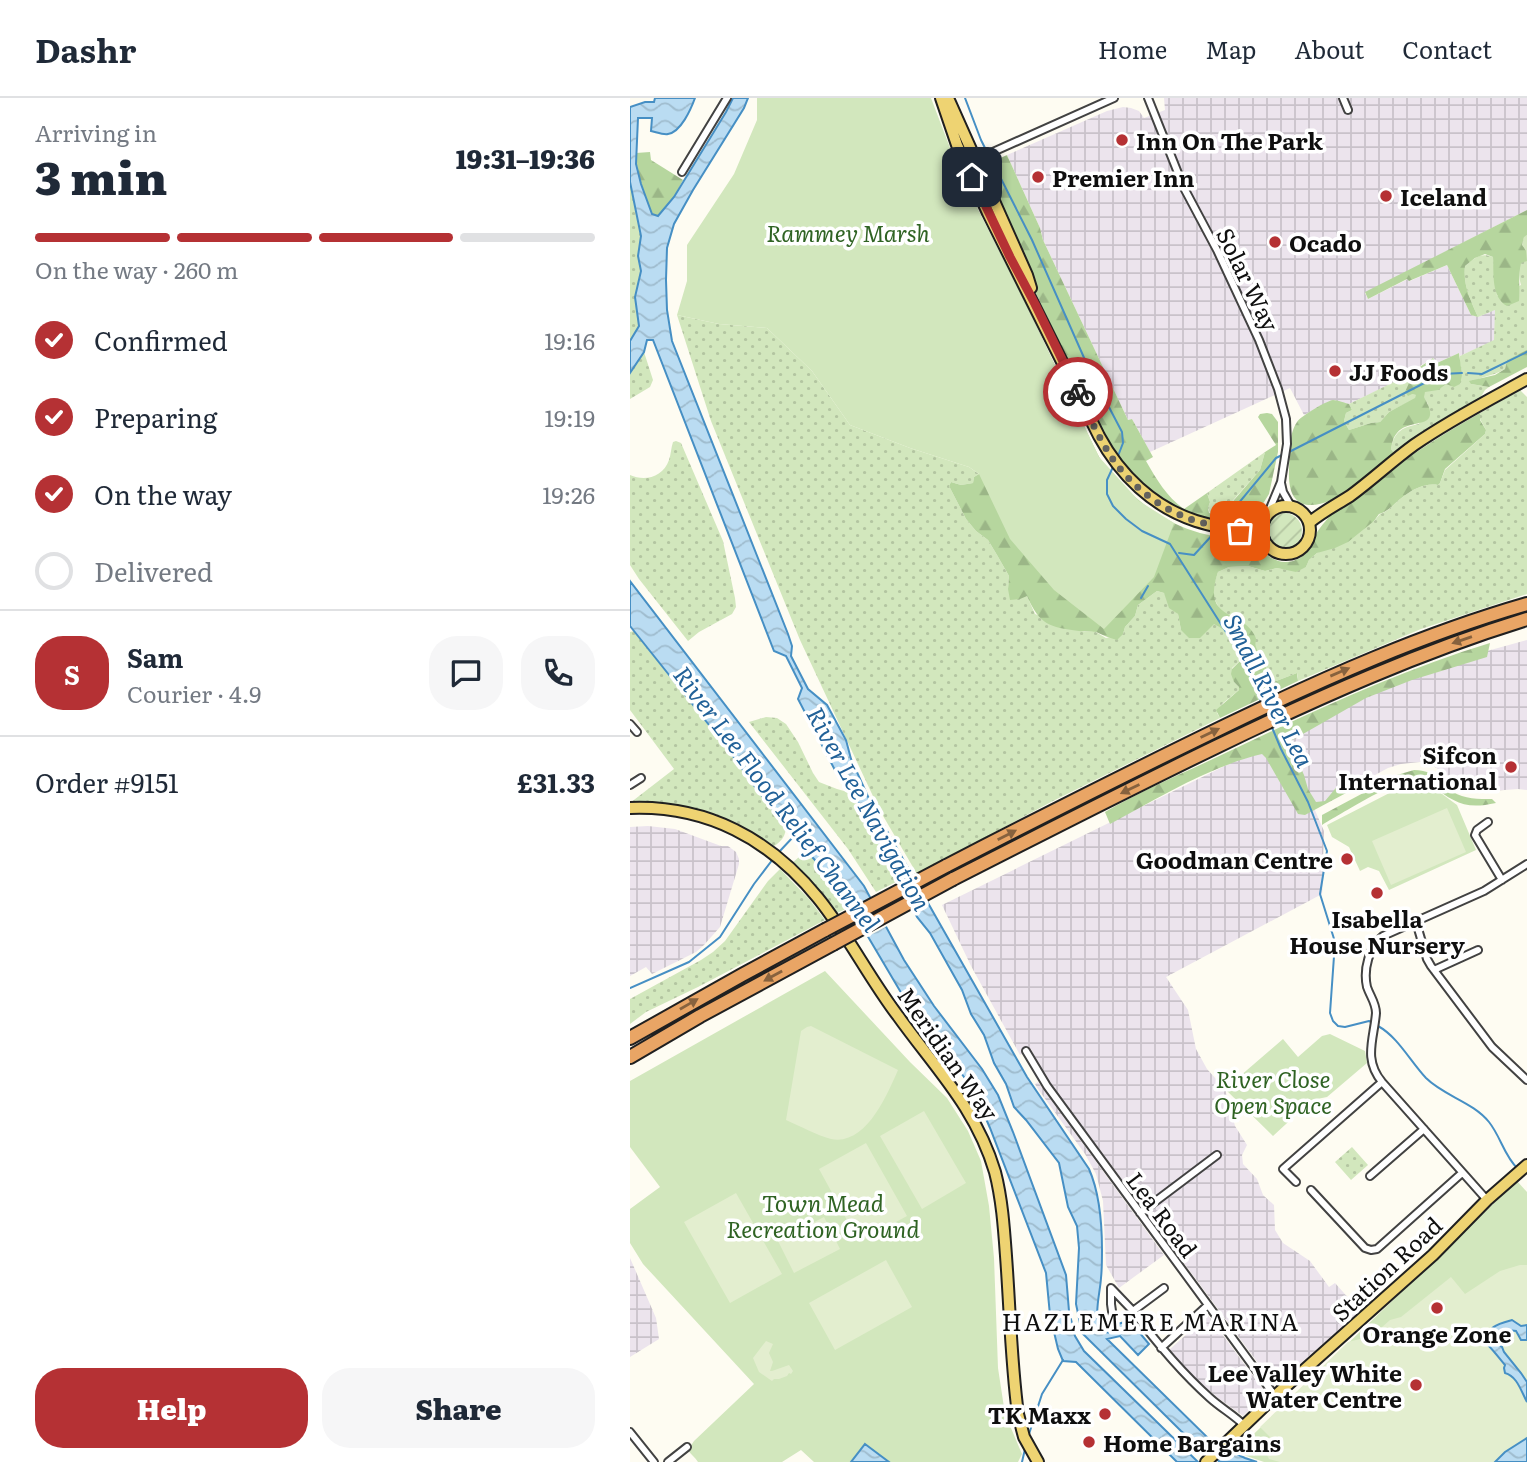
<!DOCTYPE html>
<html lang="en">
<head>
<meta charset="utf-8">
<style>
  :root { --surface:#fff; --page:#f6f6f7; --text:#1f2937; --muted:#747a83; --line:#e0e1e3; --accent:#b53134 }
  body { margin:0; font-family:Literata,serif; background:var(--page); color:var(--text); height:100vh; display:flex; flex-direction:column; font-size:26px; white-space:nowrap }
  * { box-sizing:border-box; margin:0 }
  p { font-size:23px; color:var(--muted) }
  .icon { flex:none; width:38px; height:38px; fill:none; stroke:currentColor; stroke-width:2; stroke-linecap:round; stroke-linejoin:round }
  .map { position:relative; flex:1; overflow:hidden }
  .drawer { display:flex; flex-direction:column; background:var(--surface); width:630px }
  .drawer>* { flex:none }
  .pin { position:absolute; display:grid; place-items:center; width:60px; height:60px; color:#fff; margin:-30px; border-radius:14px; box-shadow:0 4px 10px #0006 }
  .courier { position:absolute; display:grid; place-items:center; width:70px; height:70px; margin:-35px; border:5px solid #b53134; border-radius:50%; background:#fff; color:#222; box-shadow:0 2px 9px #0007 }
  .head em { font-style:normal; font-weight:800 }
  .head div { display:flex; flex-direction:column-reverse }
  .head { display:flex; align-items:center; justify-content:space-between; height:119px; padding:0 35px }
  h1 { font-size:46px; font-weight:800; line-height:52px }
  .bar { display:grid; grid-template-columns:repeat(4,1fr); gap:10px 7px; align-content:center; height:84px; padding:0 35px }
  .bar i { height:9px; border-radius:5px; background:var(--line) }
  .bar .selected { background:var(--accent) }
  .bar p { grid-column:span 4 }
  .line { display:flex; align-items:center; gap:18px; padding:0 35px; border-top:2px solid var(--line) }
  .line div { flex:1 }
  .round { display:grid; place-items:center; flex:none; width:74px; height:74px; border-radius:28px; background:var(--page) }
  ol { padding:0 35px; list-style:none }
  li { display:flex; align-items:center; gap:21px; height:77px }
  li p { margin-inline-start:auto }
  li .icon { padding:7px; border-radius:50%; background:var(--accent); color:#fff; stroke-width:4 }
  li:last-child { color:var(--muted) }
  li i { width:38px; height:38px; border:4px solid var(--line); border-radius:50% }
  .button { display:flex; gap:14px; margin-top:auto; padding:14px 35px }
  .button a { flex:1; height:80px; border-radius:28px; background:var(--accent); color:#fff; font-size:28px; font-weight:800; line-height:80px; text-align:center }
  .button a+a { background:var(--page); color:var(--text) }
  header { display:flex; align-items:center; gap:42px; box-sizing:border-box; height:98px; padding:0 35px; background:var(--surface); border-bottom:2px solid var(--line) }
  header strong { font-size:33px }
  nav { display:flex; gap:38px; margin-inline-start:auto; font-size:24px }
  main { display:flex; flex:1; min-height:0 }
  .map>svg:first-child { display:block }
</style>
</head>
<body>
<header>
<strong>Dashr</strong>
<nav><a>Home</a><a>Map</a><a>About</a><a>Contact</a></nav>
</header>
<main>
<section class="drawer">
<div class="head"><div><h1>3 min</h1><p>Arriving in</p></div><em>19:31–19:36</em></div>
<div class="bar"><i class="selected"></i><i class="selected"></i><i class="selected"></i><i></i><p>On the way · 260 m</p></div>
<ol>
<li><svg class="icon" aria-label="check" viewBox="0 0 24 24"><path d="M5 12l5 5 9-10"/></svg>Confirmed<p>19:16</p></li>
<li><svg class="icon" aria-label="check" viewBox="0 0 24 24"><path d="M5 12l5 5 9-10"/></svg>Preparing<p>19:19</p></li>
<li><svg class="icon" aria-label="check" viewBox="0 0 24 24"><path d="M5 12l5 5 9-10"/></svg>On the way<p>19:26</p></li>
<li><i></i>Delivered</li>
</ol>
<div class="line" style="height:126px"><b class="round" style="background:var(--accent);color:#fff">S</b><div><b>Sam</b><p>Courier · 4.9</p></div><a class="round"><svg class="icon" aria-label="chat" viewBox="0 0 24 24"><path d="M4 5h16v11H9l-5 4z"/></svg></a><a class="round"><svg class="icon" aria-label="phone" viewBox="0 0 24 24"><path d="M5 4h4l2 5-3 2q2 4 5 5l2-3 5 2v4C11 20 4 13 5 4z"/></svg></a></div>
<div class="line" style="height:91px"><div>Order #9151</div><b>£31.33</b></div>
<div class="button"><a>Help</a><a>Share</a></div>
</section>
<div class="map">
<svg width="897" height="1364" viewBox="0 0 897 1364">
  <defs>
    <pattern id="industrial-grid" width="8" height="8" patternUnits="userSpaceOnUse" patternTransform="scale(1.75)"><rect width="8" height="8" fill="#ece4ed"/><path d="M0 4h8M4 0v8" fill="none" stroke="#c9c2ca"/></pattern>
    <pattern id="grass-dots" width="8" height="8" patternUnits="userSpaceOnUse" patternTransform="scale(1.75)"><rect width="8" height="8" fill="#d2e7bd"/><path d="M2 2h.1M6 6h.1" fill="none" stroke="#b3c5a1" stroke-width="1.8" stroke-linecap="round"/></pattern>
    <pattern id="forest-firs" width="22" height="20" patternUnits="userSpaceOnUse" patternTransform="scale(1.75)"><rect width="22" height="20" fill="#b6d69e"/><path d="M5 1l3.5 6h-7zM16 11l3.5 6h-7z" fill="#9bb687"/></pattern>
    <pattern id="garden-furrows" width="10" height="10" patternUnits="userSpaceOnUse" patternTransform="scale(1.75)"><rect width="10" height="10" fill="#d2e7bd"/><path d="M-1 1l2-2M0 10L10 0M9 11l2-2" fill="none" stroke="#b3c5a1"/></pattern>
    <pattern id="water-waves" width="16" height="10" patternUnits="userSpaceOnUse" patternTransform="scale(1.75)"><rect width="16" height="10" fill="#badcf2"/><path d="M0 5q4-4 8 0t8 0" fill="none" stroke="#9fbcce"/></pattern>
  </defs>
  <rect width="100%" height="100%" fill="#fefcf2"/>
  <!-- industrial -->
  <path fill="url(#industrial-grid)" d="M534 0H897V112L735 195 738 201 778 181 780 183 817 167 841 217 848 219 866 211 864 243 830 258 829 255 807 265 803 260 761 286 719 306 703 302 674 317 660 290 520 354 502 321 498 322 413 142 410 130 377 57 477 13 493 9 501 10 509 13 514 20 535 12Z
    M897 542V692L888 691 848 694 839 692 802 667 790 664 771 666 758 670 684 710 694 733 692 796 536 879 558 912 566 951 577 971 595 991 605 1028 617 1047 612 1057 613 1066 627 1081 633 1097 644 1107 645 1132 653 1145 680 1163 699 1189 705 1185 730 1213 645 1288 413 975 401 951 390 957 341 868 312 807 792 571Z
    M18 728 45 731 91 748H98L106 754 109 761V766L90 829 74 847 66 854 22 876 16 869 0 878V729Z
    M408 984 534 1157 489 1190 476 1167 473 1103 466 1076 455 1056 408 991 405 986Z
    M0 1160 26 1220 29 1241 0 1259Z
    M578 1217 635 1294V1297L613 1318 588 1300 566 1281 539 1252Z"/>
  <!-- grass -->
  <path fill="url(#grass-dots)" d="M0 84 11 138 8 158 11 173 5 199 9 228 0 243Z
    M897 137V253L877 262 875 271C862 279 851 277 841 286L859 289 855 292 849 302 764 355 761 351C764 333 773 329 789 326L798 306 793 298 795 293 816 286 832 277 830 265V258L864 242 865 212 848 219C840 201 833 187 835 168 845 160 850 154 863 159L867 198 891 187C887 175 891 151 894 138Z
    M47 217 89 226 137 230 182 273 220 327 280 350 339 369 349 376 344 379 343 385 331 387 321 384 319 388 336 421 346 433 358 442 367 457 379 478 378 491 397 498 405 516 454 534 464 533 476 540 493 536 495 529 505 518 508 507 527 493 534 495 548 516 551 532 570 539 584 525C598 533 609 545 612 561L602 570 604 584 609 589V592L592 606 587 615 590 620 421 704 287 776 249 711 170 542 81 323Z
    M14 254 23 282 20 289 0 301V275Z
    M778 277 782 296 787 297 785 301 759 314 750 324 741 325 719 332 714 323 716 315 722 312 719 306Z
    M890 292 897 299V496L791 531 668 583V579L667 575 641 585 632 559 601 519 590 512 584 500V486L588 474 599 469 618 468 635 473 647 470 659 472 676 469 679 462 687 455 744 423 750 416C760 413 765 404 774 398 784 391 795 385 808 387L810 385 815 372 855 336 856 332 850 321V315Z
    M46 343 51 345 93 443 105 500 106 509 102 516 69 534 58 543 9 481 0 467V377C15 384 33 379 39 362 41 356 41 350 43 344Z
    M635 354 630 372 590 417 580 415 578 410 580 404 577 395Z
    M4 533 95 647 128 693 156 727C156 738 152 743 143 749 122 728 63 714 34 707 23 705 11 705 0 705L44 671 0 612V534Z
    M136 619 147 620 156 626 168 644 183 675 189 684 207 691 221 695 268 783 246 794 218 751 119 624Z
    M176 757H180L217 797 222 808 205 816 190 794 162 765 169 759Z
    M150 771 179 801 195 822 68 889 16 914 0 926V901L71 862 83 854 95 843 138 783Z
    M722 1049 738 1067 721 1082 705 1064Z"/>
  <!-- forest -->
  <path fill="url(#forest-firs)" d="M20 54 21 62 53 82 44 99 28 118 22 116C15 96 6 76 6 55Z
    M377 57 410 130 413 142 498 322 502 321 523 359 516 363C527 382 536 398 554 411L577 395 580 404 578 410 579 415 591 417 630 372 635 354 646 347 628 319 630 316 637 315 642 316 648 324V354L639 396 626 417 618 422 600 427 577 423 546 412 523 398 491 365 471 333 403 189 360 83C357 65 361 64 377 57Z
    M897 112V137L894 139 892 147 896 153 897 163 891 165C888 178 890 189 889 203L877 208C861 199 864 176 863 159L855 156 845 160 835 168C833 187 840 201 848 219L841 217 817 167 779 183 777 181 738 201 735 194Z
    M384 182 469 359C494 394 528 423 570 435 584 439 599 438 612 442 634 448 643 474 670 460 682 453 682 440 690 430 693 426 697 421 700 418 704 414 709 412 714 409 721 405 729 399 736 394 751 382 766 369 782 357 804 342 827 328 850 315V322L856 332 855 336 815 371 810 385 808 387C795 385 784 391 774 398 765 404 760 413 749 416L744 423 718 444 705 450 687 455 679 462 676 469 666 474 647 470 635 473 618 468 599 469 588 474C571 524 612 511 625 538 628 545 624 542 626 549 627 553 630 555 632 559 636 567 638 577 641 585L667 575 668 583 590 620 586 612 609 592V589L604 584 601 576 602 571 612 561C609 545 598 533 584 526L570 540H559L551 532 548 516 539 510 534 495 527 493 508 507 505 518 495 529 493 536 487 542C479 540 473 537 466 534 461 533 455 534 449 533 419 529 410 527 397 498L390 501 380 502 378 491 379 478 367 457 358 442 346 433 336 421 319 388 321 384 331 387 343 385 344 379 349 376Z
    M897 252V269L859 289 841 286 839 283 865 277 875 271 877 262Z
    M829 255 832 277 830 286 824 289 816 286 808 292 795 294 794 299C814 334 780 319 767 335 763 339 762 346 761 351L764 355C750 367 737 380 722 390 694 410 657 421 659 373 660 358 658 337 667 324 671 318 696 303 703 302 708 302 715 305 719 306L722 312 716 315 714 323 719 332 741 325 750 324 759 314 785 300 786 297 782 296 778 298 775 294 779 285 778 277 803 260 807 265Z
    M860 545 857 559 782 582 736 600 659 644 674 677 678 691 686 704 695 703 715 679 721 680 731 687 675 717 668 716 636 660 632 656C580 668 527 701 480 726L475 714C516 690 561 672 604 651 688 611 771 572 860 545Z
    M784 672C808 673 806 683 823 694 834 701 849 701 862 701L866 705C834 712 825 704 800 687 796 685 790 680 785 680 769 680 709 717 692 727V717L767 677Z"/>
  <!-- park -->
  <path fill="#d2e7bd" d="M127 0H301L330 76 384 182 469 359 509 403 544 425 524 479 474 531 424 492 380 441 349 376 339 369 280 350 220 327 182 273 137 230 89 226 47 217 57 183V147L104 76 127 22Z
    M793 682 827 707 846 752 759 792 749 773 738 769 730 773 719 749 702 739 697 727 777 686Z
    M195 873 280 964 317 1000 338 1033 351 1063 359 1108 364 1160 368 1270 375 1316 392 1356 388 1364H184L171 1352 152 1364H68C65 1359 61 1357 58 1352L64 1343 124 1286 13 1166 0 1145V1111L30 1089 0 1049V983Z
    M700 936 735 953 737 965 697 999 682 1002 643 1038 595 991 653 941 668 959 692 938Z
    M887 1083 897 1094V1364H634L605 1354Z"/>
  <!-- garden -->
  <path fill="url(#garden-furrows)" d="M636 433a18 18 0 1 1 36 0a18 18 0 1 1-36 0Z"/>
  <!-- pitch -->
  <path fill="#e3eecf" d="M817 710 836 754 761 787 742 743Z
    M181 928 268 972C257 997 236 1048 201 1041 186 1037 170 1028 156 1022L171 933 177 929Z
    M294 1013 336 1085 292 1111 250 1038Z
    M236 1045 277 1118 229 1144 189 1071Z
    M106 1095 152 1176 100 1205 54 1124Z
    M194 1119 210 1151 164 1175 148 1143Z
    M256 1162 282 1209 205 1252 179 1205Z
    M890 1167H897V1364H650L639 1361 632 1347 640 1339 630 1329 718 1244 742 1238 760 1222 771 1219 821 1179 835 1196 870 1173Z
    M136 1243 143 1246 139 1255 143 1264 140 1273H142L159 1267 163 1273 161 1276 159 1275 157 1278 149 1281H144L142 1283 129 1274 123 1260Z"/>
  <!-- water -->
  <path fill="url(#water-waves)" stroke="#468fc4" stroke-width="2" d="M25 0H65C61 11 51 34 38 36 33 37 26 34 21 33L22 20H8L6 66 11 86 22 116 28 118 44 99 96 14 103 0H118L114 10 63 92 44 126 37 150 36 182 37 212 42 243 158 536 162 548 161 558 178 591 197 607 216 642 221 661 240 703 397 979 459 1071C470 1096 472 1125 472 1152 472 1162 472 1171 471 1180 470 1197 462 1220 473 1234L483 1235 491 1233 488 1226 501 1222 503 1227 519 1246 508 1257 490 1238 477 1241 583 1345 615 1360 627 1364H590L551 1333 452 1235 446 1206 449 1150 447 1128 438 1109 429 1065 396 1022 384 1009 376 986 364 965 354 937 341 916 332 892 300 835 287 819 223 694 208 678 168 601 172 590 156 558 144 553 23 242H17L14 254 0 275V243L9 228 5 199 11 173 8 158 11 138 0 84V9L15 4H24Z
    M0 483 234 788 274 862 304 908 352 971 368 997 383 1034 436 1177 439 1213 445 1238 454 1253 568 1364H547L446 1264 433 1263 428 1251 420 1217 416 1175 360 1030 347 1000 334 979 273 898 237 837 217 797 173 749 128 693 95 647 0 528Z
    M882 1222 891 1228 897 1227V1242H891L886 1233 877 1232 874 1236 868 1238 866 1241 868 1246 872 1249 874 1254 891 1275 897 1284V1304C891 1293 887 1278 875 1275L874 1270 875 1267C870 1261 863 1252 857 1246 857 1228 867 1226 882 1222Z
    M897 1340V1364H865L875 1354Z
    M235 1346 259 1364H221Z"/>
  <!-- pier -->
  <path fill="#fefcf2" d="M243 799 259 827 235 840 220 812Z"/>
  <g fill="none" stroke-linecap="round" stroke-linejoin="round">
    <!-- stream -->
    <path stroke="#468fc4" stroke-width="2" d="M335 0 351 42 357 54
      M360 59 402 142 459 271 492 334 493 345 488 358
      M838 275 852 276 897 254
      M659 354 812 276 832 275
      M483 369 477 382V396L483 408 496 421 512 433 540 446 603 545 617 571 632 606
      M593 424 646 360 654 356
      M549 455 564 457 585 434
      M511 500 518 488
      M641 627 651 651 678 704 697 753 690 796 705 844 700 915 703 923 708 928 715 929 739 923 743 925
      M149 754 164 738
      M0 890 59 864 90 839 124 786 143 761
      M748 928C768 939 780 963 796 980 814 998 843 1004 859 1024 871 1039 874 1058 888 1071
      M399 1336 412 1296 433 1262
      M392 1364 395 1351"/>
    <defs>
      <path id="street" d="M518 0 554 90 587 152 629 242 648 291 656 321 657 346 651 384 638 415
        M713 0 718 12
        M345 62 484 0
        M52 74 97 0
        M651 385 653 394 661 408
        M0 626 7 634
        M0 687 11 680
        M858 724 847 732 845 737 872 782
        M786 824 797 861 801 868 862 949 897 982
        M804 872 848 852
        M396 953 417 988 645 1298
        M740 1078 794 1031
        M666 1084 653 1071 752 984
        M681 1092 735 1150 741 1152 747 1151 832 1075
        M857 1102 752 984C733 961 744 941 746 915 746 905 740 898 737 889 733 871 739 849 753 838L854 793 897 766
        M510 1115 587 1057
        M534 1190 503 1213C526 1244 551 1274 580 1300 591 1310 604 1317 615 1328
        M483 1220 481 1206V1190L503 1213
        M531 1250 578 1207
        M0 1334 24 1364
        M38 1364 57 1349"/>
      <path id="primary" d="M311 0 327 47 358 115 469 338C490 377 523 409 566 423 589 430 612 433 634 443
        M318 0 397 177 401 190
        M632 432a24 24 0 1 1 48 0a24 24 0 1 1-48 0Z
        M679 425C692 414 706 407 720 398 742 382 762 363 784 347 820 322 859 302 897 281
        M610 433 635 420
        M0 710C77 707 140 741 188 800 218 837 239 880 268 918 306 971 346 1010 365 1074 372 1101 374 1130 376 1158 380 1211 381 1264 388 1316L394 1339 408 1364
        M576 1364 645 1298 803 1157 857 1102 897 1067"/>
      <path id="highway" d="M316 768C409 720 502 673 597 627 694 580 793 536 897 506
        M323 781C411 736 499 691 588 648 689 599 790 554 897 521
        M0 940 112 877 195 832
        M0 959 70 918 203 846"/>
    </defs>
    <!-- street casing -->
    <use href="#street" stroke="#424242" stroke-width="10"/>
    <!-- primary casing -->
    <use href="#primary" stroke="#202020" stroke-width="14"/>
    <!-- highway casing -->
    <use href="#highway" stroke="#202020" stroke-width="16"/>
    <!-- street -->
    <use href="#street" stroke="#fff" stroke-width="6"/>
    <!-- primary -->
    <use href="#primary" stroke="#eed372" stroke-width="10"/>
    <!-- highway -->
    <use href="#highway" stroke="#e9a565" stroke-width="12"/>
    <defs>
      <path id="highway-bridge" d="M195 832 316 768
        M203 846 323 781"/>
    </defs>
    <!-- highway-bridge casing -->
    <use href="#highway-bridge" stroke="#202020" stroke-width="16" stroke-linecap="butt"/>
    <!-- highway-bridge -->
    <use href="#highway-bridge" stroke="#e9a565" stroke-width="12"/>
  </g>
  <!-- one-way arrows -->
  <defs><path id="oneway-solid" d="M-6-.8H1V-3.2L6.5 0L1 3.2V.8H-6Z" transform="scale(1.75)"/></defs>
  <g fill="#87623e">
    <use href="#oneway-solid" transform="translate(832 542) rotate(161)"/>
    <use href="#oneway-solid" transform="translate(710 574) rotate(-23)"/>
    <use href="#oneway-solid" transform="translate(580 635) rotate(-26)"/>
    <use href="#oneway-solid" transform="translate(500 691) rotate(154)"/>
    <use href="#oneway-solid" transform="translate(377 737) rotate(-27)"/>
    <use href="#oneway-solid" transform="translate(143 878) rotate(151)"/>
    <use href="#oneway-solid" transform="translate(59 906) rotate(-30)"/>
  </g>
  <g fill="none" stroke-linecap="round" stroke-linejoin="round">
    <!-- done -->
    <path stroke="#63625e" stroke-width="7" stroke-dasharray="0 12.6" d="M448 294C457 314 466 334 477 352 494 381 523 406 553 418 571 426 591 429 610 433"/>
    <!-- route -->
    <path stroke="#b53134" stroke-width="9" d="M342 79 380 159 405 206 448 294"/>
  </g>
  <!-- markers -->
  <g fill="#b53134" stroke="#fff" stroke-width="2.5">
    <circle cx="492" cy="42" r="7"/>
    <circle cx="408" cy="79" r="7"/>
    <circle cx="756" cy="98" r="7"/>
    <circle cx="645" cy="144" r="7"/>
    <circle cx="705" cy="273" r="7"/>
    <circle cx="881" cy="669" r="7"/>
    <circle cx="717" cy="761" r="7"/>
    <circle cx="747" cy="795" r="7"/>
    <circle cx="807" cy="1210" r="7"/>
    <circle cx="786" cy="1287" r="7"/>
    <circle cx="475" cy="1316" r="7"/>
    <circle cx="459" cy="1344" r="7"/>
  </g>
  <g text-anchor="middle" dominant-baseline="central" stroke-width="7" stroke-linejoin="round" paint-order="stroke">
    <!-- poi labels -->
    <g font-size="23" font-weight="bold" fill="#0f0f0f" stroke="#fff" text-anchor="start">
      <text x="506" y="42">Inn On The Park</text>
      <text x="422" y="79">Premier Inn</text>
      <text x="770" y="98">Iceland</text>
      <text x="659" y="144">Ocado</text>
      <text x="719" y="273">JJ Foods</text>
      <text x="867" y="656" text-anchor="end">Sifcon<tspan x="867" dy="26">International</tspan></text>
      <text x="703" y="761" text-anchor="end">Goodman Centre</text>
      <text x="747" y="820" text-anchor="middle">Isabella<tspan x="747" dy="26">House Nursery</tspan></text>
      <text x="807" y="1235" text-anchor="middle">Orange Zone</text>
      <text x="772" y="1274" text-anchor="end">Lee Valley White<tspan x="772" dy="26">Water Centre</tspan></text>
      <text x="461" y="1316" text-anchor="end">TK Maxx</text>
      <text x="473" y="1344">Home Bargains</text>
    </g>
    <!-- park labels -->
    <g font-size="23" font-style="italic" fill="#2f6323" stroke="#fff">
      <text x="218" y="134">Rammey Marsh</text>
      <text x="643" y="980">River Close<tspan x="643" dy="26">Open Space</tspan></text>
      <text x="193" y="1104">Town Mead<tspan x="193" dy="26">Recreation Ground</tspan></text>
    </g>
    <!-- street labels -->
    <g font-size="23" fill="#0f0f0f" stroke="#fff">
      <text transform="translate(619 181) rotate(64)">Solar Way</text>
      <text transform="translate(319 955) rotate(55)">Meridian Way</text>
      <text transform="translate(533 1116) rotate(53)">Lea Road</text>
      <text transform="translate(756 1170) rotate(-43)">Station Road</text>
    </g>
    <!-- water labels -->
    <g font-size="24" font-style="italic" fill="#216198" stroke="#fff">
      <text transform="translate(640 592) rotate(63)">Small River Lea</text>
      <text transform="translate(148 700) rotate(53)">River Lee Flood Relief Channel</text>
      <text transform="translate(240 710) rotate(61)">River Lee Navigation</text>
    </g>
    <!-- neighbourhood labels -->
    <g font-size="24" letter-spacing="2" fill="#0f0f0f" stroke="#fff">
      <text x="521" y="1222">HAZLEMERE MARINA</text>
    </g>
  </g>
</svg>
<div class="pin" style="left:610px;top:433px;background:#ea580c"><svg class="icon" aria-label="bag" viewBox="0 0 24 24"><path d="M5 8h14l-1 12H6zM9 8a3 3 0 0 1 6 0"/></svg></div>
<div class="pin" style="left:342px;top:79px;background:#1f2937"><svg class="icon" aria-label="home" viewBox="0 0 24 24"><path d="M3 11l9-7 9 7M6 9v11h12V9"/></svg></div>
<div class="courier" style="left:448px;top:294px"><svg class="icon" aria-label="bike" viewBox="0 0 24 24"><circle cx="6" cy="16" r="4"/><circle cx="18" cy="16" r="4"/><path d="M6 16l4-8h5l3 8M10 8l3 8H6M13 5h3"/></svg></div>
</div>
</main>
</body>
</html>
